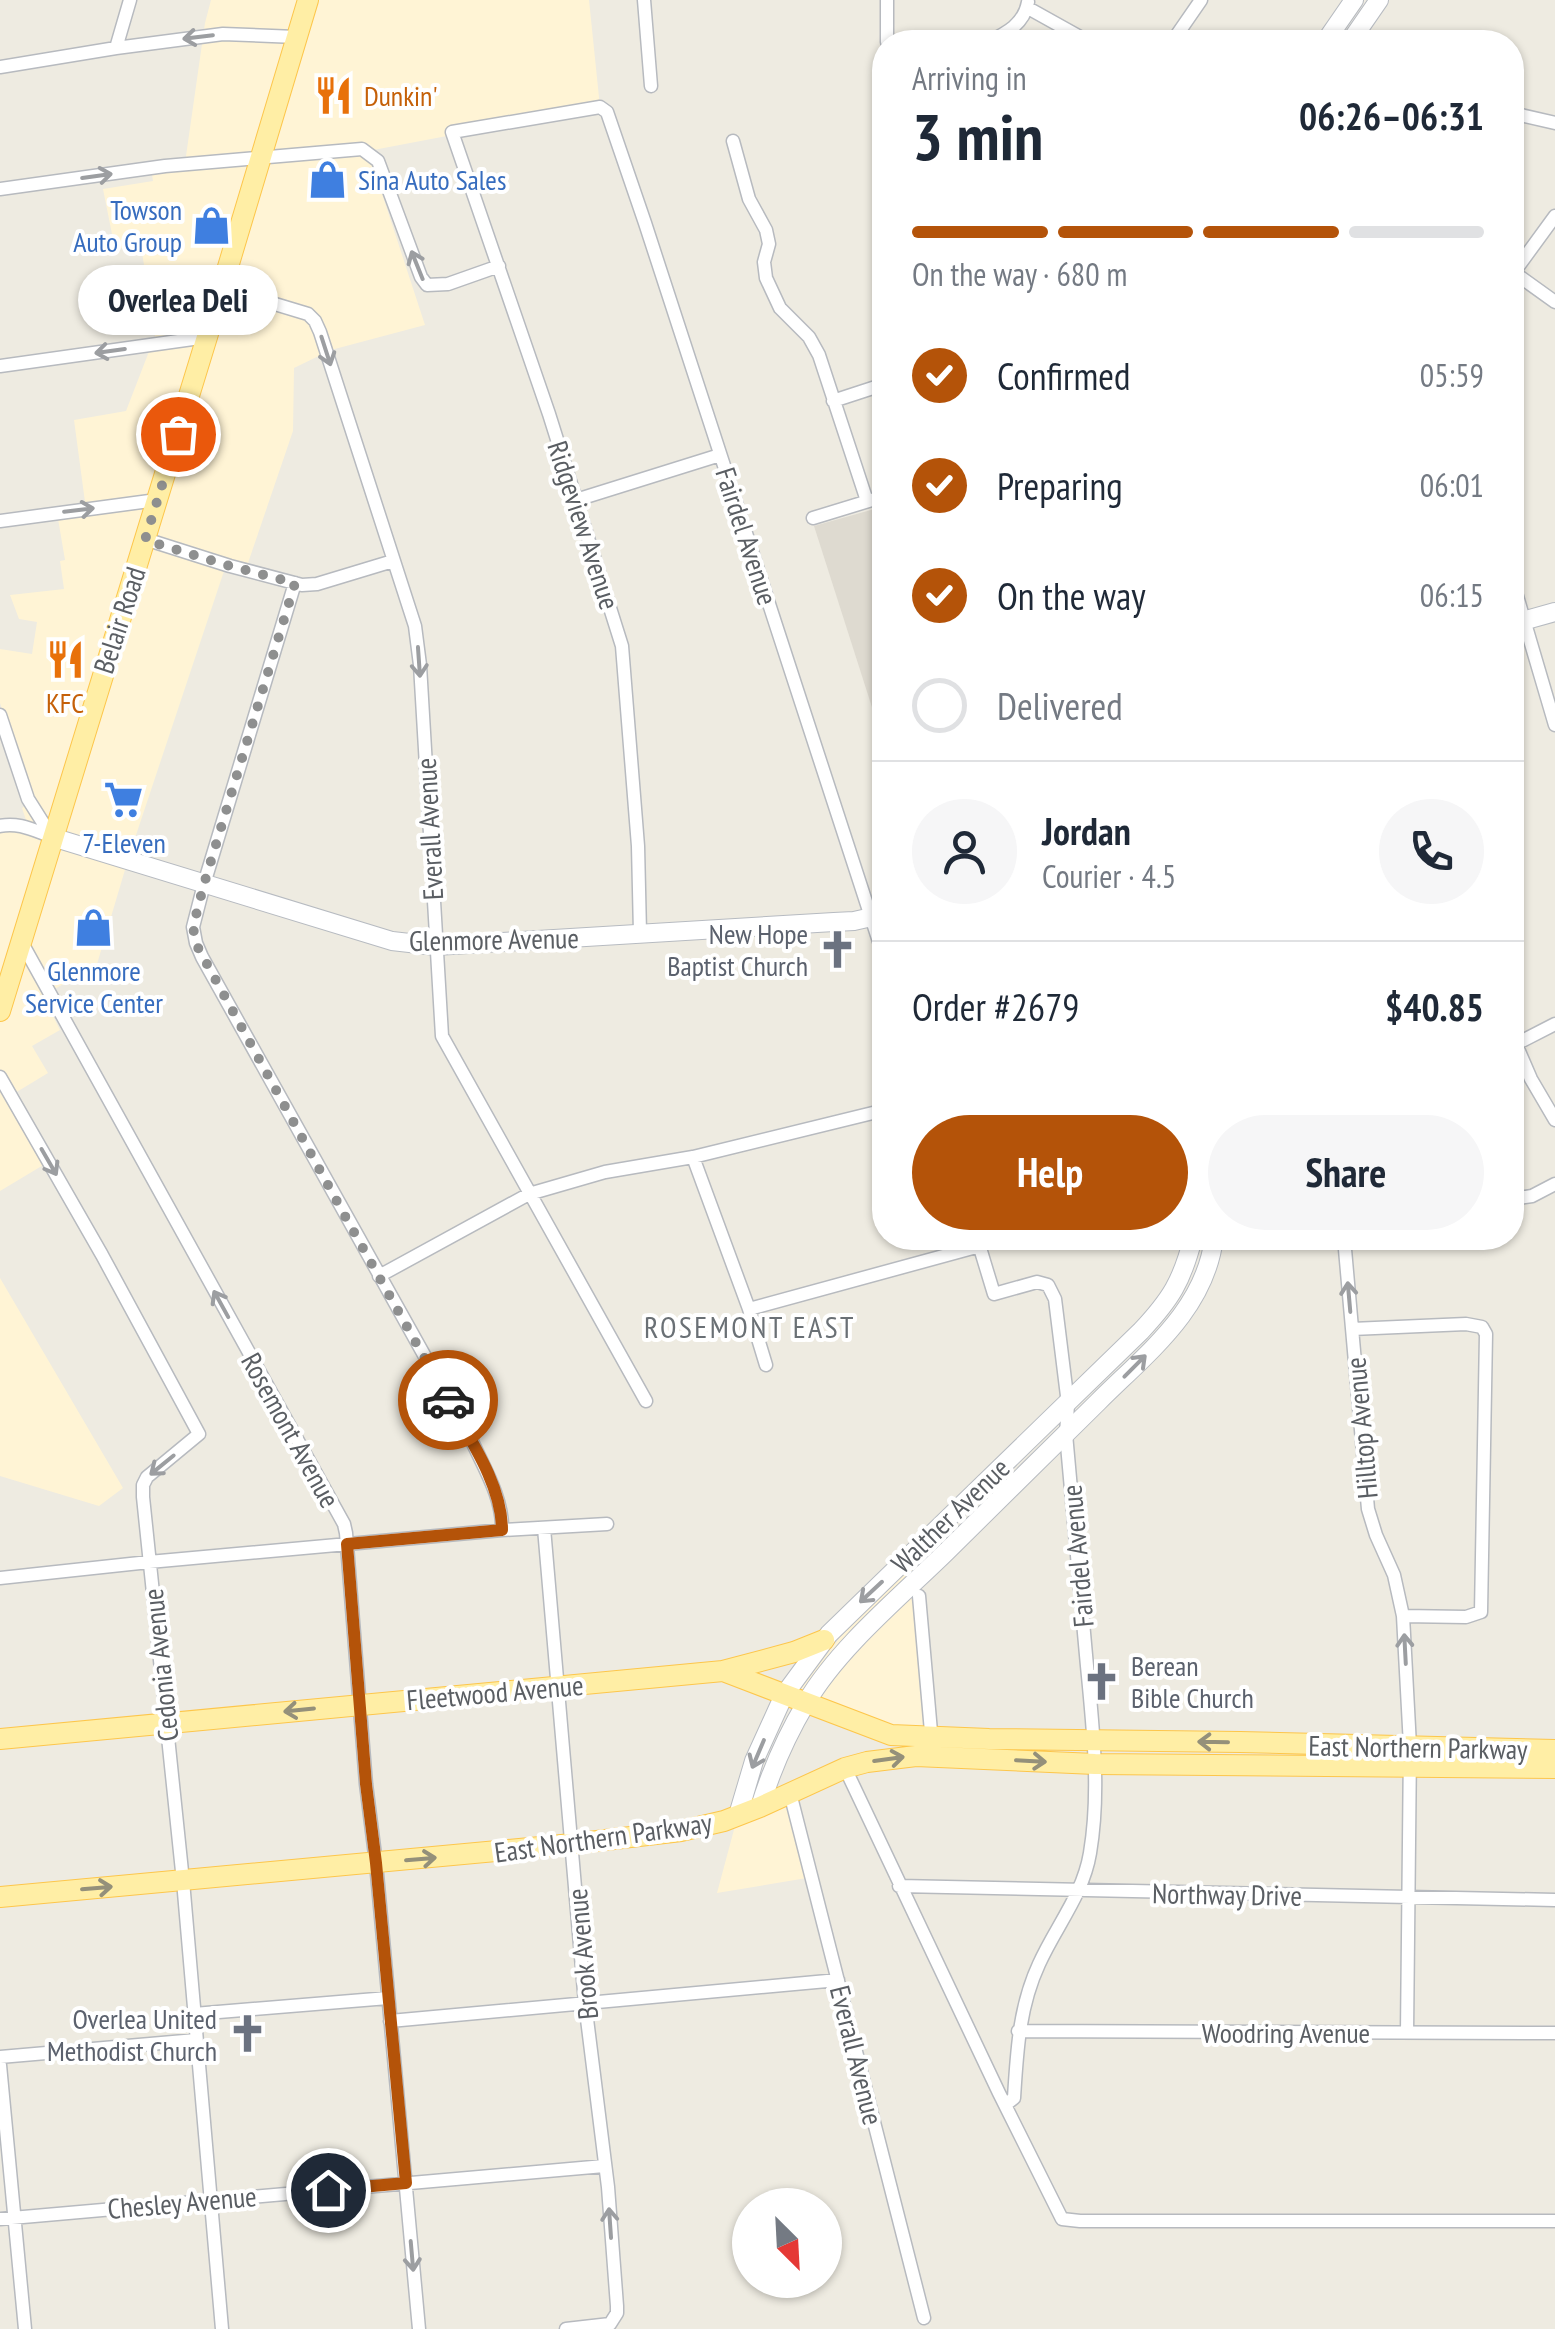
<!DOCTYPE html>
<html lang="en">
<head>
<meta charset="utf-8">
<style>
  :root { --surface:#fff; --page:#f6f6f7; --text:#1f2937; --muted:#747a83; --line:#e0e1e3; --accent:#b45309 }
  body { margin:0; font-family:"PT Sans Narrow",sans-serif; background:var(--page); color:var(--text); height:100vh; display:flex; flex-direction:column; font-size:38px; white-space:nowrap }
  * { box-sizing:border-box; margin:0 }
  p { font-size:32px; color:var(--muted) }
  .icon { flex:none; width:55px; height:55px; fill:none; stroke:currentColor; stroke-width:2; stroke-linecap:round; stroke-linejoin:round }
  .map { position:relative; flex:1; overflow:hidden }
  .details { position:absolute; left:872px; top:30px; width:652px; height:1220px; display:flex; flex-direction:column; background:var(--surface); border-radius:40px; box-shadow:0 2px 8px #0004 }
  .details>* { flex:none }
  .needle { width:65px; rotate:156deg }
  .controls { position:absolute; left:732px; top:2188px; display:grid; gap:20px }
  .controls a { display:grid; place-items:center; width:110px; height:110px; border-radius:50%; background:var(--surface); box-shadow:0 2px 8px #0004; font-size:50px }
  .pin { position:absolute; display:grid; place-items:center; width:85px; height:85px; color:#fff; margin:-42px; border:5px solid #fff; border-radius:50%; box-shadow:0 2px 10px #0007 }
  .courier { position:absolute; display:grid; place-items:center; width:100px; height:100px; margin:-50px; border:8px solid #b45309; border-radius:50%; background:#fff; color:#222; box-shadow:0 2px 12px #0007 }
  .bubble { position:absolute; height:70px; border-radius:35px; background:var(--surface); box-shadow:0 2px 8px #0004; font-size:32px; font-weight:600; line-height:70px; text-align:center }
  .summary em { font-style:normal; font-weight:600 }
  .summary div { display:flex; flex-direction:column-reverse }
  .summary { display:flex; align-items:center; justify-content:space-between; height:170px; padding:0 40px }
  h1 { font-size:65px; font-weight:600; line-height:75px }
  .bar { display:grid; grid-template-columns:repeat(4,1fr); gap:15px 10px; align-content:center; height:120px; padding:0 40px }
  .bar i { height:12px; border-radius:8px; background:var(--line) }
  .bar .selected { background:var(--accent) }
  .bar p { grid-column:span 4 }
  .line { display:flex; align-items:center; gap:25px; padding:0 40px; border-top:2px solid var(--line) }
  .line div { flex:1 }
  .round { display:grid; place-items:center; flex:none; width:105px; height:105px; border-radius:52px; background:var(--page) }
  ol { padding:0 40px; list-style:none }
  li { display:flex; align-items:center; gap:30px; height:110px }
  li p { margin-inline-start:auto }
  li .icon { padding:10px; border-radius:50%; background:var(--accent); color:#fff; stroke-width:4 }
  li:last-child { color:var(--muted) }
  li i { width:55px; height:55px; border:5px solid var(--line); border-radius:50% }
  .cta { display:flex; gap:20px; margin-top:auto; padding:20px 40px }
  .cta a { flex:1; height:115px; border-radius:60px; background:var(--accent); color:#fff; font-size:40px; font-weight:600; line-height:115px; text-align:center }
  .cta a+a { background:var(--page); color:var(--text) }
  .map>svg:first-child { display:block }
</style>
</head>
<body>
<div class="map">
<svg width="1555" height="2329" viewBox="0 0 1555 2329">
  <rect width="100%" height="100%" fill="#eeebe1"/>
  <!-- commercial -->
  <path fill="#fff4d5" d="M211 0H589L600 107 368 151 425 325 331 350 294 368 293 431 248 563 228 559 130 853 97 964 43 996 60 1030 32 1046 48 1073 15 1093 55 1158 0 1191V822L10 819 26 820 22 808 32 802 0 703V649L32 654 37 622 19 619 10 595 64 589 60 561 65 560 56 507 85 502 74 420 126 411 155 336 141 246 115 249 103 189 153 181 151 168 185 163 205 23Z
    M0 1278 123 1488 99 1506 0 1476Z
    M913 1562 930 1736 794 1698 841 1636Z
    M791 1792 813 1877 717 1893 739 1811Z"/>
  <!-- education -->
  <path fill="#dedad0" d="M885 506V748L814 526Z"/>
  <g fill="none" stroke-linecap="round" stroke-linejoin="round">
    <defs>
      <path id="street" d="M644 0 651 86
        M887 0V42
        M1028 8 1089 42
        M988 42C1007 33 1024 24 1028 2
        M1172 42 1201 0
        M116 48 130 0
        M0 67 116 48 223 34 296 37
        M1512 113 1555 123
        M733 141 749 199 766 230 769 244 764 262 766 278 780 308 809 337 819 355 867 501
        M0 189 165 166 362 149 378 161 421 277 427 285 448 284 499 266
        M1512 271 1555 302
        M1512 275 1555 216
        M222 288 308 314 315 321 320 332 415 626 420 665 442 1036 646 1401
        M0 366 207 337
        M833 401 885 384
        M576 500 720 455
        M813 518 885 496
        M0 521 157 500
        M145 539 230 566 302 585 317 584 393 561
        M1512 579 1555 725
        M295 583 204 884 193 927 196 943 202 957 471 1439C484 1468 503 1498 502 1530
        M0 715 28 799 52 837
        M0 826C18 822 33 830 50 836
        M640 933 638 846 622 646 549 414 452 132 600 107 607 112 645 223 885 960
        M22 943 344 1524 346 1533 366 1784 376 1863 419 2329
        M1512 1035 1531 1079 1555 1120
        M1516 1044 1555 1024
        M0 1077 102 1255 199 1434 147 1477 143 1485V1497L183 1881 222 2329
        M693 1157 749 1309 766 1365
        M1512 1199 1532 1196 1555 1184
        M977 1238 994 1294 1037 1282 1048 1285 1055 1299 1068 1404 1066 1434C1073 1508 1080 1582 1086 1655 1092 1721 1101 1788 1090 1853 1083 1895 1056 1926 1039 1964 1019 2007 1017 2051 1014 2098L1005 2105
        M1344 1238 1368 1509 1376 1535 1394 1575 1403 1616 1410 1746 1407 2033
        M379 1276 529 1194 605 1172 693 1157 885 1110
        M749 1309 980 1246
        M1352 1329 1466 1324 1482 1327 1486 1334 1481 1612 1466 1617 1403 1616
        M544 1528 585 2003 608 2187 617 2306V2313L610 2324 566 2329
        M0 1578 149 1562 502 1530 607 1524
        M919 1596 932 1743
        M845 1768 999 2093 1062 2219 1080 2221H1555
        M790 1793 924 2318
        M899 1886 1555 1900
        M194 2014 388 1998
        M390 2021 838 1980
        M1018 2031 1555 2033
        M0 2057 196 2040
        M0 2065 25 2329
        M0 2219 604 2166"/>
      <path id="secondary" d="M1325 42 1354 0
        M1350 42 1379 0
        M1512 624 1555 612
        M52 837 392 941 436 946 834 922 854 921 885 914
        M760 1807C771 1771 787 1735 806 1703 838 1648 901 1596 946 1552 997 1502 1048 1452 1098 1402 1147 1353 1205 1310 1214 1238
        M738 1815 754 1761 784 1695 829 1634 1141 1331C1171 1299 1182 1281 1193 1238"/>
      <path id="primary" d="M0 1011 207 337 308 0
        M723 1671 794 1652 824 1640
        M0 1739 723 1671 891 1735 989 1739 1240 1742 1555 1750
        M0 1897 572 1844 681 1831 724 1821 760 1807 845 1768 867 1762 916 1756 1095 1764 1555 1768"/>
    </defs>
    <!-- street casing -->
    <use href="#street" stroke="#b7babf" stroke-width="15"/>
    <!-- secondary casing -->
    <use href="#secondary" stroke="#b7bbc1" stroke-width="20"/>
    <!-- primary casing -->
    <use href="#primary" stroke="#fdc64b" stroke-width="22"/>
    <!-- street -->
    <use href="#street" stroke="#fff" stroke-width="12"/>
    <!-- secondary -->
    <use href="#secondary" stroke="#fff" stroke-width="18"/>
    <!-- primary -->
    <use href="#primary" stroke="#ffeea5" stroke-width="20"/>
  </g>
  <!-- one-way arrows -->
  <defs><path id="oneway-shaft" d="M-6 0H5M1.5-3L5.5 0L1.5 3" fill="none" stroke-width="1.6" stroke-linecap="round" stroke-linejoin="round" transform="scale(2.5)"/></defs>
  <g stroke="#9c9ea1">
    <use href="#oneway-shaft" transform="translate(198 37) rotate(173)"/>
    <use href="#oneway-shaft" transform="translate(97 176) rotate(-8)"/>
    <use href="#oneway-shaft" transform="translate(417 265) rotate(-112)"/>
    <use href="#oneway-shaft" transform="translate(110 351) rotate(172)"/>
    <use href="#oneway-shaft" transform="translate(326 351) rotate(72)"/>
    <use href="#oneway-shaft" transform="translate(79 510) rotate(-7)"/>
    <use href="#oneway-shaft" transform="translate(419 662) rotate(86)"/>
    <use href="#oneway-shaft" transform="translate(49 1162) rotate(60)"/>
    <use href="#oneway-shaft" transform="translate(1349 1297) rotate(-95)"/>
    <use href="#oneway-shaft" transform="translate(221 1304) rotate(-119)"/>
    <use href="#oneway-shaft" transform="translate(1135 1366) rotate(-45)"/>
    <use href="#oneway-shaft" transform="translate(162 1465) rotate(141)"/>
    <use href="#oneway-shaft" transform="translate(871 1592) rotate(137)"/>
    <use href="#oneway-shaft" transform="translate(1405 1649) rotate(-93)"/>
    <use href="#oneway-shaft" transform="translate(758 1754) rotate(113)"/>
    <use href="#oneway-shaft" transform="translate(610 2223) rotate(-94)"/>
    <use href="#oneway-shaft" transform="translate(412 2256) rotate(85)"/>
  </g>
  <g stroke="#94907a">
    <use href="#oneway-shaft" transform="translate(299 1710) rotate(174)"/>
    <use href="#oneway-shaft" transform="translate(1213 1742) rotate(-179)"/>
    <use href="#oneway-shaft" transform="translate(889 1759) rotate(-8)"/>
    <use href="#oneway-shaft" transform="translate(1031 1761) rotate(3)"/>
    <use href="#oneway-shaft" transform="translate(421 1859) rotate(-5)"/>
    <use href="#oneway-shaft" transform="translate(97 1888) rotate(-5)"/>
  </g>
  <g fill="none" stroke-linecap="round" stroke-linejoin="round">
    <!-- done -->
    <path stroke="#8e8f8f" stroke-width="10" stroke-dasharray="0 18" d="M178 434 145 540 230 566 295 583 204 884 193 927 196 944 346 1218 448 1400"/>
    <!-- route -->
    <path stroke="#b45309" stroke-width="12" d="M328 2190 406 2183 376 1863 366 1784 347 1544 502 1530C502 1485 470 1439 448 1400"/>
  </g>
  <!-- icons -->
  <defs>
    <symbol id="restaurant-bare" viewBox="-9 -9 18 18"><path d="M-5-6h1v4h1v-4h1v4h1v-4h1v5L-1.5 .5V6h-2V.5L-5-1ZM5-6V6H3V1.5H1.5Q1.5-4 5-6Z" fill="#e8710a" stroke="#fff" stroke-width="2.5" paint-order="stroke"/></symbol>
    <symbol id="shop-bare" viewBox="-9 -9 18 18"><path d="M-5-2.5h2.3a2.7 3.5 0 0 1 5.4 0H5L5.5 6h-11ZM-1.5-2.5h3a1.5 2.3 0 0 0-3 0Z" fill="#3f7fe0" stroke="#fff" stroke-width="2.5" paint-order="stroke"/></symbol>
    <symbol id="supermarket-bare" viewBox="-9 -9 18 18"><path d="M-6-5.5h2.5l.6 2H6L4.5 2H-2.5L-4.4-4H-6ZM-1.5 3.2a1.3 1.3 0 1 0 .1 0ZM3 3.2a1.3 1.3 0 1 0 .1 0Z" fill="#3f7fe0" stroke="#fff" stroke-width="2.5" paint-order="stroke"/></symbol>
    <symbol id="church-bare" viewBox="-9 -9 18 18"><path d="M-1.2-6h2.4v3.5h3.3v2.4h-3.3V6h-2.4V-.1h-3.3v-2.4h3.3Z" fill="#6b7280" stroke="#fff" stroke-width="2.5" paint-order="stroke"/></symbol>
  </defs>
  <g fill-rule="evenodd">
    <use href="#restaurant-bare" x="306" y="68" width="55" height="55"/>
    <use href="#shop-bare" x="300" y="152" width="55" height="55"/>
    <use href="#shop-bare" x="184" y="198" width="55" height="55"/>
    <use href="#restaurant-bare" x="38" y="632" width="55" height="55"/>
    <use href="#supermarket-bare" x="96" y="772" width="55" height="55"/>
    <use href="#shop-bare" x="66" y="900" width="55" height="55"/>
    <use href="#church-bare" x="810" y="922" width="55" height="55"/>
    <use href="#church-bare" x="1074" y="1654" width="55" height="55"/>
    <use href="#church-bare" x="220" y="2006" width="55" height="55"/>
  </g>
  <g text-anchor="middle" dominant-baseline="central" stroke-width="8" stroke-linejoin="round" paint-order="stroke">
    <!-- food labels -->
    <g font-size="28" fill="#c56008" stroke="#fff" text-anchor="start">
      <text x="364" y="95">Dunkin'</text>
      <text x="65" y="702" text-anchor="middle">KFC</text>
    </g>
    <!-- shop labels -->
    <g font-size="28" fill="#366cbe" stroke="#fff">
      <text x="358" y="179" text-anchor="start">Sina Auto Sales</text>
      <text x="182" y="209" text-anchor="end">Towson<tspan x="182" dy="32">Auto Group</tspan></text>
      <text x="124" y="842">7-Eleven</text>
      <text x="94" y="970">Glenmore<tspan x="94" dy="32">Service Center</tspan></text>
    </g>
    <!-- street labels -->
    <g font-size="28" fill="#5a5e63" stroke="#fff">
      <text transform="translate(584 525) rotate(72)">Ridgeview Avenue</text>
      <text transform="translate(747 536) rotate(72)">Fairdel Avenue</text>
      <text transform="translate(119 620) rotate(-72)">Belair Road</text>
      <text transform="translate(429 829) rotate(-93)">Everall Avenue</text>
      <text transform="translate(494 939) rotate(-1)">Glenmore Avenue</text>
      <text transform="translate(1361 1428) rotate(-95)">Hilltop Avenue</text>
      <text transform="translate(291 1430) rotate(61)">Rosemont Avenue</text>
      <text transform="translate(950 1515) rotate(-44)">Walther Avenue</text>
      <text transform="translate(1077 1556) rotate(-95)">Fairdel Avenue</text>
      <text transform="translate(160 1665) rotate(-96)">Cedonia Avenue</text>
      <text transform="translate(495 1692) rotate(-5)">Fleetwood Avenue</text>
      <text transform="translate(1418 1747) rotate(1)">East Northern Parkway</text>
      <text transform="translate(603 1837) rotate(-8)">East Northern Parkway</text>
      <text transform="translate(1227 1894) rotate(1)">Northway Drive</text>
      <text transform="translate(582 1954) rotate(-95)">Brook Avenue</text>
      <text x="1286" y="2032">Woodring Avenue</text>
      <text transform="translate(857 2055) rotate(76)">Everall Avenue</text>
      <text transform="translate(182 2202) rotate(-5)">Chesley Avenue</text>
    </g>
    <!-- worship labels -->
    <g font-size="28" fill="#5b616d" stroke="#fff" text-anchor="end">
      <text x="808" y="933">New Hope<tspan x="808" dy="32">Baptist Church</tspan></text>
      <text x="1131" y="1665" text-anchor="start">Berean<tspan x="1131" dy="32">Bible Church</tspan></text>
      <text x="217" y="2018">Overlea United<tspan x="217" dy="32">Methodist Church</tspan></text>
    </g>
    <!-- neighbourhood labels -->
    <g font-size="30" letter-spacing="2.5" fill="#6a7075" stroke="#fff">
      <text x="750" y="1326">ROSEMONT EAST</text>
    </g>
  </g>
</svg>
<div class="controls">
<a><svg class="needle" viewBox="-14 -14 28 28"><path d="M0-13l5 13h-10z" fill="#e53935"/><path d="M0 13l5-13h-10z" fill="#747a83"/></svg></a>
</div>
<div class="pin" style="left:178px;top:434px;background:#ea580c"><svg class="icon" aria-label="bag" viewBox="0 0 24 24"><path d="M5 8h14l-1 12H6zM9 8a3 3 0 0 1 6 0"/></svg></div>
<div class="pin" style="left:328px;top:2190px;background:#1f2937"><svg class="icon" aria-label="home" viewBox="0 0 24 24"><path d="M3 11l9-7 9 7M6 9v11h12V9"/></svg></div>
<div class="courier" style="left:448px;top:1400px"><svg class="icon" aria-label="car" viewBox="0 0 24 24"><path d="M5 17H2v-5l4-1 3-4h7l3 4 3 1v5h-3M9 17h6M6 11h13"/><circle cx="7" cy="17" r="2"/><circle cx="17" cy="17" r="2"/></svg></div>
<div class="bubble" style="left:78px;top:265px;width:200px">Overlea Deli</div>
<section class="details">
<div class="summary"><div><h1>3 min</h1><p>Arriving in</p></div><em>06:26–06:31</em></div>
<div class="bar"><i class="selected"></i><i class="selected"></i><i class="selected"></i><i></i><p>On the way · 680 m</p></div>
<ol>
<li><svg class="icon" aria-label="check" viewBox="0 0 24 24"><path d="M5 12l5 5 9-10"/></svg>Confirmed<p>05:59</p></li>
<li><svg class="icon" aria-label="check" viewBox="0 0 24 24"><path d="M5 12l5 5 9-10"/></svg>Preparing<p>06:01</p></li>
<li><svg class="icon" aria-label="check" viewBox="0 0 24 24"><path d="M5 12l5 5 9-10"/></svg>On the way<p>06:15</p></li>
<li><i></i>Delivered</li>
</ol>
<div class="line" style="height:180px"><a class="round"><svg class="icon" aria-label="person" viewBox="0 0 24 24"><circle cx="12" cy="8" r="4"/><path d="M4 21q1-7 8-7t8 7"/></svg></a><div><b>Jordan</b><p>Courier · 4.5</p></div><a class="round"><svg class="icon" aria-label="phone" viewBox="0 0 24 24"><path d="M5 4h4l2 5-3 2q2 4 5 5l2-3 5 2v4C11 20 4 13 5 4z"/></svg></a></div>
<div class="line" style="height:130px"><div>Order #2679</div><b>$40.85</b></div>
<div class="cta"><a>Help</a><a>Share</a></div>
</section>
</div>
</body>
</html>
